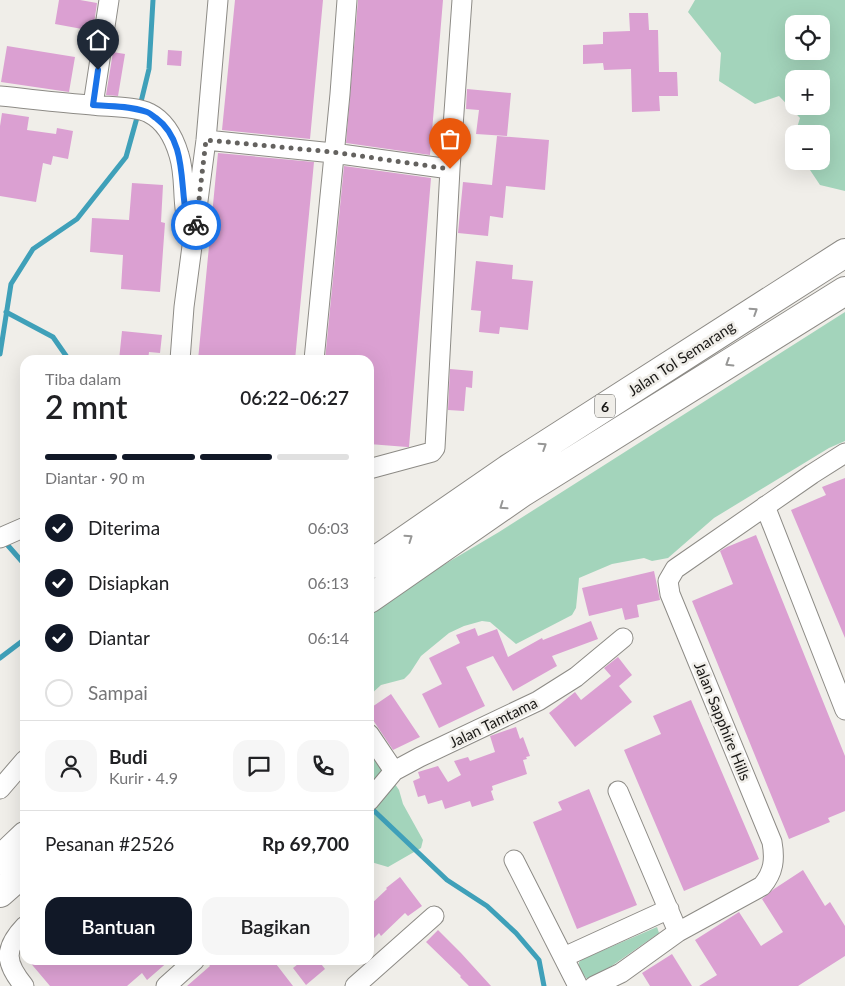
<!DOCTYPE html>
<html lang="id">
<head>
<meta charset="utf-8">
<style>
  :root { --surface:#fff; --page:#f6f6f6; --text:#202124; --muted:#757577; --line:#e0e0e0; --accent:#111827 }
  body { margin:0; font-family:Lato,sans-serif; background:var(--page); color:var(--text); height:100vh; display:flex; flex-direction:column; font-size:19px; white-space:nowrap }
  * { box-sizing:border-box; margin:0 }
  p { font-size:16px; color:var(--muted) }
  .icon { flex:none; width:28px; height:28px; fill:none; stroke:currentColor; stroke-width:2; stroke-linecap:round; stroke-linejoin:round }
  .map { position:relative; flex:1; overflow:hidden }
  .sheet { position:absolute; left:20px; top:355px; width:354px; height:610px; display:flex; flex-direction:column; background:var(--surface); border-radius:15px; box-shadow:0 5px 20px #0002 }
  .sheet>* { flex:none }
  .tools { position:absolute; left:785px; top:15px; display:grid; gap:10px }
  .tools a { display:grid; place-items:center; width:45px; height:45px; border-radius:10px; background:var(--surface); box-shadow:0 5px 20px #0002; font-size:25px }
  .pin { position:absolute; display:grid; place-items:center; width:42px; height:42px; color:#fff; margin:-51px -21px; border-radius:50% 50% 50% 0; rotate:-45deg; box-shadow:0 0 5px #0007 }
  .pin .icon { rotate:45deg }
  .courier { position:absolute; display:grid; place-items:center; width:50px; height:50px; margin:-25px; border:4px solid #1a73e8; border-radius:50%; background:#fff; color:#222; box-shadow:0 1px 6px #0007 }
  .summary em { font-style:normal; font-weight:600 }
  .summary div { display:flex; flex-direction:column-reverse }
  .summary { display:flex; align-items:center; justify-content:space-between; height:85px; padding:0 25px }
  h1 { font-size:32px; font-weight:600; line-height:38px }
  .bar { display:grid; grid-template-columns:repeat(4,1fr); gap:8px 5px; align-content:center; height:60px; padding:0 25px }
  .bar i { height:6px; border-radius:4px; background:var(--line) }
  .bar .selected { background:var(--accent) }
  .bar p { grid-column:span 4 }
  .line { display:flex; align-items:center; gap:12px; padding:0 25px; border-top:1px solid var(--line) }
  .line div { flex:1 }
  .round { display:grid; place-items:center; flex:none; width:52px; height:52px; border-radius:15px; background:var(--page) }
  ol { padding:0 25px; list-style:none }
  li { display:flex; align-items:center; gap:15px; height:55px }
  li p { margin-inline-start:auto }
  li .icon { padding:5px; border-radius:50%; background:var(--accent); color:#fff; stroke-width:4 }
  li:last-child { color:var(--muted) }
  li i { width:28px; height:28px; border:2px solid var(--line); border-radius:50% }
  .primary-button { display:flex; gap:10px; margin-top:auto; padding:10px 25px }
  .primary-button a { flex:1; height:58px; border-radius:15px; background:var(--accent); color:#fff; font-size:20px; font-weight:600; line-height:58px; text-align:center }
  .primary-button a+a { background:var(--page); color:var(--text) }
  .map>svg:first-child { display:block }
</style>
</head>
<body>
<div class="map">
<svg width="845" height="986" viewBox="0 0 845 986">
  <rect width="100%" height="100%" fill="#f0eee9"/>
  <!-- green -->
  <path fill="#a3d4bb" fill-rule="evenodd" d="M695 0H845V191L820 185 804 161H821V134H795L800 118 779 96 755 104 719 81 721 53 688 12ZM794 24H821V51H794ZM794 79H821V106H794Z
    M845 312V441L829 448 714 518 668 558 652 561 644 558 612 564 579 578 576 608 572 615 516 644 490 622 482 621 464 626 449 633 421 656 410 673 404 679 381 685 369 696V615L421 576 435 570 499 532Z
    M369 746 399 790 403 804 423 840 421 848 388 867 371 862 369 860Z
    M657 927 659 933 593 979 586 978 579 968V962L583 959Z"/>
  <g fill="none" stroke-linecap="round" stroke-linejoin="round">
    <!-- stream -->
    <path stroke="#3fa0b9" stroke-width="5" d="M140 106 149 69 153 0
      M6 312 53 337 69 360
      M0 354 11 284 33 249 77 219 126 157 138 114
      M4 541 25 565
      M0 658 25 639
      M369 806 447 880 487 906 516 933 539 960 544 986"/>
  </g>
  <!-- building -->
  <path fill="#dba0d2" d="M59 0H80L97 3 93 31 55 24Z
    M235 0H323L310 139 222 130Z
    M358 0H443L430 155 346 143Z
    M629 13H648L649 30H658L659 72H677L678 96H659L660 111 632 112 631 69 604 70 603 63 583 64V45L603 44V32L630 31Z
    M7 46 75 57 69 92 1 82Z
    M168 50 182 51 181 66 167 65Z
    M113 52 125 54 118 96 106 95Z
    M467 89 511 93 507 136 476 134 479 110 466 109Z
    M2 113 29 117 27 130 56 134 57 128 73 131 68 159 53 156 51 165 43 163 36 202 0 196V126Z
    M497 136 549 140 545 190 506 186 503 218 490 216 488 236 458 233 463 182 492 185Z
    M218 153 314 162 295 360H198Z
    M344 166 431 178 409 447H407L369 444V360H325Z
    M132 183 163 185 161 222 165 223 160 292 121 289 123 255 90 252 92 218 129 220Z
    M476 261 513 265 512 279 533 281 528 330 500 327 499 334 479 332 481 311 471 310Z
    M122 331 162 335 160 353 149 352 148 360H119Z
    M450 369 473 371 472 388 466 387 464 411 448 410Z
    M845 478V638L791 510 826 495 822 487Z
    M756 535 845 756V811L828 818 830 822 789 839 692 601 733 584 720 551 727 547Z
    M654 571 660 600 637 605 639 617 625 620 622 608 589 616 582 588Z
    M591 621 598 639 552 656 557 666 513 691 493 656 466 667 485 706 439 728 422 694 442 684 429 658 460 643 456 635 475 628 478 636 497 629 508 657 542 638 543 640Z
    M618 657 632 675 619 686 632 702 575 747 549 713 575 692 581 700 611 676 604 668Z
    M391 694 420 737 393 750 369 714V709Z
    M691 700 759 859 684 891 624 750 661 734 653 716Z
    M516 727 520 739 523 737 530 756 526 757 527 759 523 760 527 774 492 786 493 790 491 791 494 800 472 807 470 801 445 809 442 800 428 804 425 795 418 797 413 781 420 778 418 772 438 766 448 782 461 775 454 761 468 757 470 761 495 752 490 736Z
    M589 789 637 905 577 929 533 822 562 810 558 802Z
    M803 870 825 906 830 902 845 926V956L798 986H699L717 975 695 940 739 912 761 946 783 932 762 899 774 889Z
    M400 877 422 906 408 916 405 913 381 936 379 933 369 943V906L387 889 386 888Z
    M438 930 461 953 491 986H469L460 977 461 976 426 942Z
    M672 954 692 986H650L642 973Z
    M28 960H170L147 980 142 973 127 986H50Z
    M206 960H273L293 986H187L210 966Z
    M303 960H318L325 969 306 985 293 968Z"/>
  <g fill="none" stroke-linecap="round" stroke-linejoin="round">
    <defs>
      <path id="minor" d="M0 96C31 99 61 103 92 105 107 107 136 106 149 113 165 121 174 138 179 155 187 180 180 207 191 231
        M93 105 109 0
        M206 140 333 153 450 169
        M180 360 184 307 206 140 218 0
        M314 360 340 94 347 0
        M369 469 432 452 435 448 450 169 462 0
        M765 506 845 710
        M0 538 25 527
        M369 734 394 771
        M0 789 25 760
        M618 791 678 932
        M369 801 394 771 420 757 538 701 576 677 623 638
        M514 860 578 986
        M564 957 669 909
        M24 986C5 963 3 949 25 926
        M166 986 195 960
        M355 986 434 916
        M594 986 621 973 678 932 762 886C774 872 775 859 772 842L670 594 668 581 675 569 812 474 845 453"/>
      <path id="highway" d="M369 565 508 469 845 253
        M369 599 523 492 845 291
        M0 860 25 836
        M0 893 25 871"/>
    </defs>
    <!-- minor casing -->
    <use href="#minor" stroke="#8d8b86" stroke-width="21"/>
    <!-- highway casing -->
    <use href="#highway" stroke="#8d8b86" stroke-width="30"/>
    <!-- minor -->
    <use href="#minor" stroke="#fff" stroke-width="19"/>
    <!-- highway -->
    <use href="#highway" stroke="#fff" stroke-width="28"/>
  </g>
  <!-- one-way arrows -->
  <defs><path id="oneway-chevron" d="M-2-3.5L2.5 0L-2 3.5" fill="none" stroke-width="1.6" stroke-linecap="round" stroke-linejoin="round" transform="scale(1.25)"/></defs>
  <g stroke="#979796">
    <use href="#oneway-chevron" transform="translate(754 311) rotate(-33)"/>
    <use href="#oneway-chevron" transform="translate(729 363) rotate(148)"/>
    <use href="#oneway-chevron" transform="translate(543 446) rotate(-33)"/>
    <use href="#oneway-chevron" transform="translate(503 506) rotate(145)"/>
    <use href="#oneway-chevron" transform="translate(409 538) rotate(-35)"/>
  </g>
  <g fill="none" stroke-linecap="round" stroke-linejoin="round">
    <!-- done -->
    <path stroke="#64625f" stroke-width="5" stroke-dasharray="0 9" d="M196 225 206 140 333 152 450 169"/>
    <!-- route -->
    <path stroke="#1a73e8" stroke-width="6" d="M98 70 93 105C110 106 130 106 147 112 150 113 153 116 156 118 186 140 180 182 186 214L188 223 194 236 196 225"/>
  </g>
  <g text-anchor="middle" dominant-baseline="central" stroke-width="5" stroke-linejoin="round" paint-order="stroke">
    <!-- shield labels -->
    <rect fill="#f0eee9" stroke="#595855" stroke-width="1" x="595" y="394.5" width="20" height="23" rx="4"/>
    <g font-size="14" font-weight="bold" fill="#181715">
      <text x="605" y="406">6</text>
    </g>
    <!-- street labels -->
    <g font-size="15" fill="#181715" stroke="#f0eee9">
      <text transform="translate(681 358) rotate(-33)">Jalan Tol Semarang</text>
      <text transform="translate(723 721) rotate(68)">Jalan Sapphire Hills</text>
      <text transform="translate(493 722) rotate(-26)">Jalan Tamtama</text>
    </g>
  </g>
</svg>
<div class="tools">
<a><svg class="icon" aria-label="locate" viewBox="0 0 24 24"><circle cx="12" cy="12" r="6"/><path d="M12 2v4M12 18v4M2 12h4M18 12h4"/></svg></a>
<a>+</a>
<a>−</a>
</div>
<div class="pin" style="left:450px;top:169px;background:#ea580c"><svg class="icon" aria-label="bag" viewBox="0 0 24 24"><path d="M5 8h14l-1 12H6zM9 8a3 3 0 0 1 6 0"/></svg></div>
<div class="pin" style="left:98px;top:70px;background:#1f2937"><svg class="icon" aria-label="home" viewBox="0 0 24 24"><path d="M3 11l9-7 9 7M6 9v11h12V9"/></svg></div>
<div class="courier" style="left:196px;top:225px"><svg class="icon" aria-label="bike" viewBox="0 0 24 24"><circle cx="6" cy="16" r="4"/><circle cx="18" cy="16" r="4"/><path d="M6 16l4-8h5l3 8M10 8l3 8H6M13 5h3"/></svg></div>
<section class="sheet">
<div class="summary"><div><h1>2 mnt</h1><p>Tiba dalam</p></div><em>06:22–06:27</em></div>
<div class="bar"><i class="selected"></i><i class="selected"></i><i class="selected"></i><i></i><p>Diantar · 90 m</p></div>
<ol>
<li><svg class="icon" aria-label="check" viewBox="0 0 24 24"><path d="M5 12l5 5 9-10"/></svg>Diterima<p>06:03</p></li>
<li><svg class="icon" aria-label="check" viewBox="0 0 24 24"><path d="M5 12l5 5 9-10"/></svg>Disiapkan<p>06:13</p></li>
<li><svg class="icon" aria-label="check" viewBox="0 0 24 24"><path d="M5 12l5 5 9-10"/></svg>Diantar<p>06:14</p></li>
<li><i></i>Sampai</li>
</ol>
<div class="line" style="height:90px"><a class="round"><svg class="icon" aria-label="person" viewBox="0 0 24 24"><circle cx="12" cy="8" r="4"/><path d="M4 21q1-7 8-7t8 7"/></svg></a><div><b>Budi</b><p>Kurir · 4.9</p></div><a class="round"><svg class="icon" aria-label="chat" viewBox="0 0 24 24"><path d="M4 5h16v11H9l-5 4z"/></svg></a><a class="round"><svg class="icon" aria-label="phone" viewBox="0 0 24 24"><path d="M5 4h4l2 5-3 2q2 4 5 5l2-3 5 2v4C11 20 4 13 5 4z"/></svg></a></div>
<div class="line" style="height:65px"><div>Pesanan #2526</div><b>Rp 69,700</b></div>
<div class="primary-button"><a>Bantuan</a><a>Bagikan</a></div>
</section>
</div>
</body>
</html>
